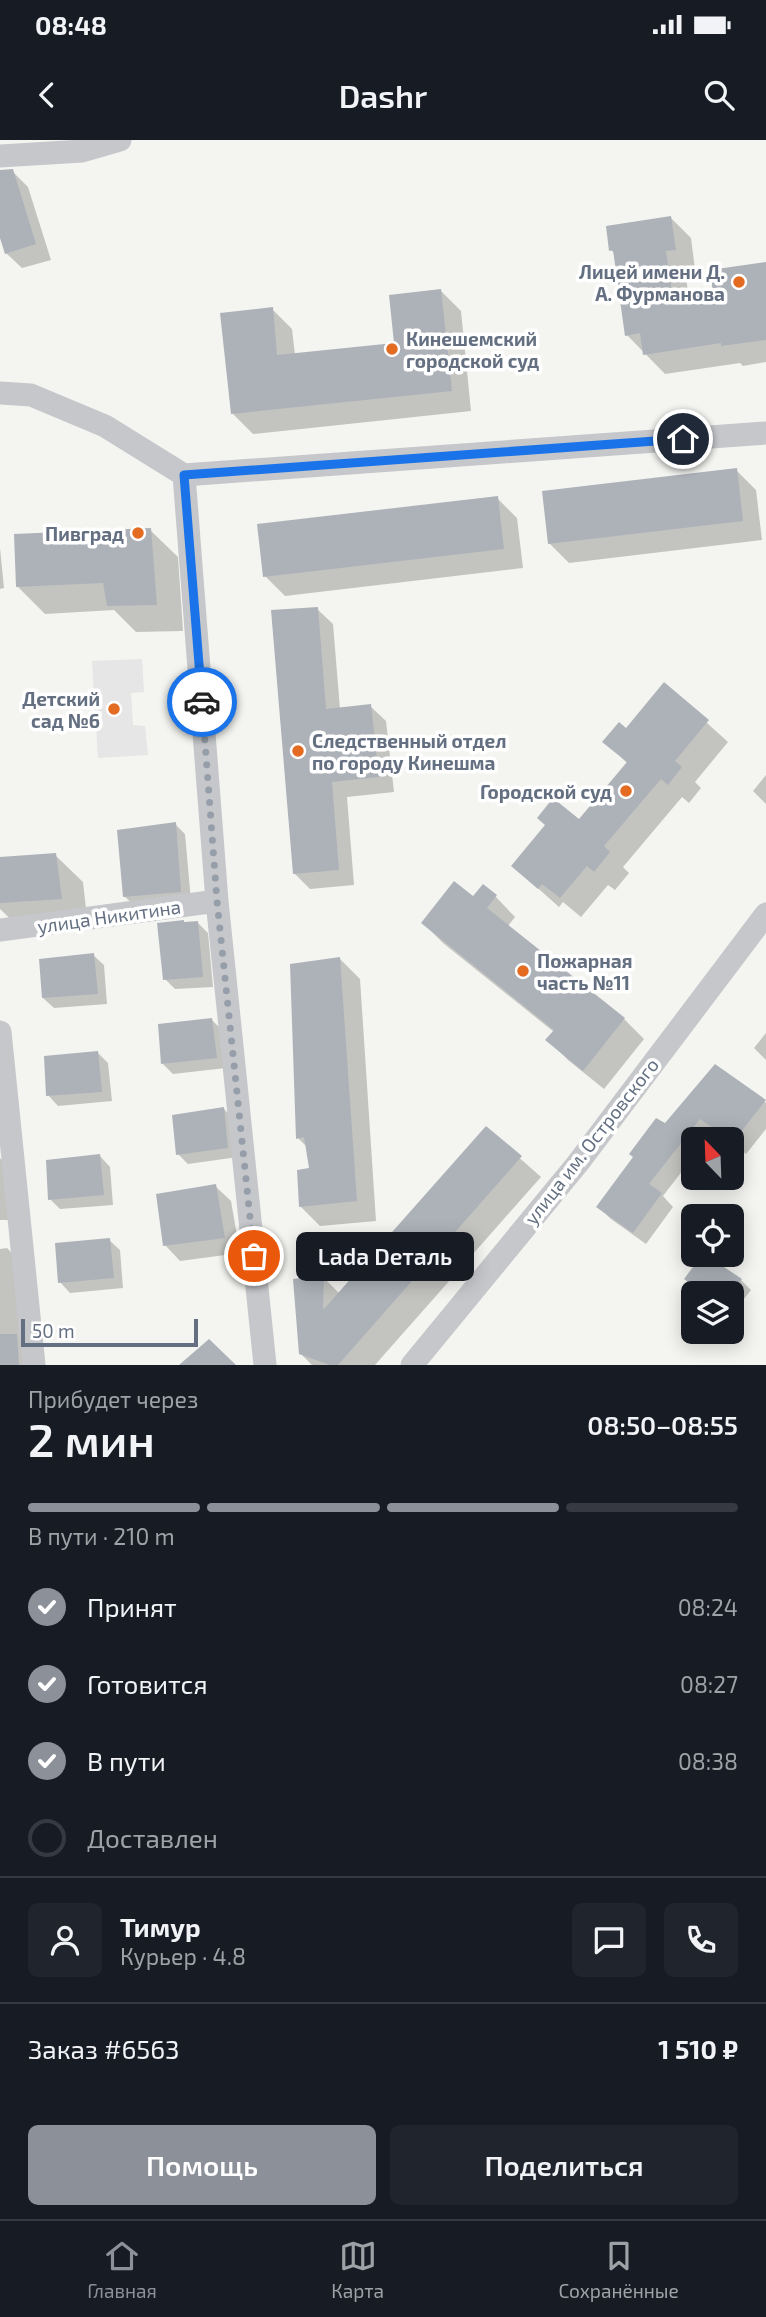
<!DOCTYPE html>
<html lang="ru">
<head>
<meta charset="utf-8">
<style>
  :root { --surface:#171b24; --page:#20242c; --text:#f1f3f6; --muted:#9ea1a6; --line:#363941; --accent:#8c9099 }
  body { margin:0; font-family:"Exo 2",sans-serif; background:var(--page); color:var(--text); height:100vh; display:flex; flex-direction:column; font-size:26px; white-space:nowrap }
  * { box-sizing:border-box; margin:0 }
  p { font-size:23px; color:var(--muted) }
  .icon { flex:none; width:38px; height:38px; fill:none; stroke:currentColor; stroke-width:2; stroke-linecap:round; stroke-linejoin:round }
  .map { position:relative; height:1225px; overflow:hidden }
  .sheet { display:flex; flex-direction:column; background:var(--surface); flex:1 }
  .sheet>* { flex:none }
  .needle { width:46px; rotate:337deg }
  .tools { position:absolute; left:681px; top:987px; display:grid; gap:14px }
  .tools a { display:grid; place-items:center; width:63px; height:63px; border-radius:10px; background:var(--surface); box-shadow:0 4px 18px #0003; font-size:35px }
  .scale { position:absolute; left:21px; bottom:18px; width:177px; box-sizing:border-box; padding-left:7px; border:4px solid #647082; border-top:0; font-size:19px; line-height:24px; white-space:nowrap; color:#647082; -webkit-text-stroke:5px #fff; paint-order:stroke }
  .pin { position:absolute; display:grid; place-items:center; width:60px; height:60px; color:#fff; margin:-30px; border:4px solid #fff; border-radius:50%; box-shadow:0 2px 7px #0007 }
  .courier { position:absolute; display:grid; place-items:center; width:70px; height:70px; margin:-35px; border:5px solid #1a73e8; border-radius:50%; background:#fff; color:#222; box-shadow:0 2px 9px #0007 }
  .bubble { position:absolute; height:49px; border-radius:10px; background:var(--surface); box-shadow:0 4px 18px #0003; font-size:23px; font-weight:600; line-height:49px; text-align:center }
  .head em { font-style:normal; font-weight:600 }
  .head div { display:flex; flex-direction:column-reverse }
  .head { display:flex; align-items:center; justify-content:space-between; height:119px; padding:0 28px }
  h1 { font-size:46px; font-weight:600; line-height:52px }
  .bar { display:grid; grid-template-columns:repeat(4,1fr); gap:10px 7px; align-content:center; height:84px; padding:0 28px }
  .bar i { height:9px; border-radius:5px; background:var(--line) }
  .bar .active { background:var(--accent) }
  .bar p { grid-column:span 4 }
  .line { display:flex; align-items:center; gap:18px; padding:0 28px; border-top:2px solid var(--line) }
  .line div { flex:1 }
  .round { display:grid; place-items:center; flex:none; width:74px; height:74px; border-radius:10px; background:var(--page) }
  ol { padding:0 28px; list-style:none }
  li { display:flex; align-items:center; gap:21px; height:77px }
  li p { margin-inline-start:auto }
  li .icon { padding:7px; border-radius:50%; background:var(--accent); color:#fff; stroke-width:4 }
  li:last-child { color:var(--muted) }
  li i { width:38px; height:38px; border:4px solid var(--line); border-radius:50% }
  .cta { display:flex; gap:14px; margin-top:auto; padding:14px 28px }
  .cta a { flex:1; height:80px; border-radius:10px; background:var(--accent); color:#fff; font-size:28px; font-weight:600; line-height:80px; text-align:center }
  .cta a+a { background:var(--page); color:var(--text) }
  .status { display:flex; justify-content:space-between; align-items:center; height:49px; padding:0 35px; background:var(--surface); direction:ltr }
  .status svg { height:19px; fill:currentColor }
  header { display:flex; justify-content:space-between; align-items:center; height:91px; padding:0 28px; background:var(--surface); font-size:32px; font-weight:600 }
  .tabs { display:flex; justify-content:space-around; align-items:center; height:98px; border-top:2px solid var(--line); background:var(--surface); font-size:19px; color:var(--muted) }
  .tabs a { display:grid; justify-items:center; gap:4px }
  .tabs .active { color:var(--accent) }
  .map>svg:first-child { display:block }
</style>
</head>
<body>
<div class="status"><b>08:48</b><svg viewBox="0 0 49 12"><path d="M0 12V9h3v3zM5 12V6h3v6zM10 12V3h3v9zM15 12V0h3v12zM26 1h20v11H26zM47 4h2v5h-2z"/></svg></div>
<header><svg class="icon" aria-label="back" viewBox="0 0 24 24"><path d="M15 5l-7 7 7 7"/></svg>Dashr<svg class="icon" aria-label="search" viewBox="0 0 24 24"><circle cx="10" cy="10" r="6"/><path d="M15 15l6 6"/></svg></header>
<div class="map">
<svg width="766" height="1225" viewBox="0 0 766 1225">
  <rect width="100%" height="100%" fill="#f4f5f1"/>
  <!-- built -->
  <path fill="#e5e6e5" d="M142 519 144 552 131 553 133 585 145 586 148 615 98 618 92 521Z"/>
  <!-- shadow -->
  <path fill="#0003" d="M0 31H12L28 47 51 120 22 128 6 113 0 92Z
    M671 78 691 98 695 129 685 131 689 158 715 155 766 124V222L743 226 740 223 665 234 627 195 615 114 611 110Z
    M441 151 461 171 471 271 253 294 233 274 272 169 292 189 295 215 396 204Z
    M736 330 756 350 762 400 569 423 549 403Z
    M497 358 517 378 523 428 285 456 265 436Z
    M150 390 178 417 183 491 136 492 114 470 45 474 18 447Z
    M0 408 4 448 0 449Z
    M317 469 333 484 340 569 370 566 386 581 394 652 347 657 354 745 310 749 294 733Z
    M665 545 728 602 695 642 701 648 689 663 682 657 623 727 629 733 615 750 608 745 581 777 563 762 559 767 513 726 579 682 628 624 605 601 627 590Z
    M766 635V664L753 651Z
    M175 684 185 694 191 761 135 766 124 756Z
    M55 715 83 742 88 786 22 790 0 769V719Z
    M496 757 515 777 508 786 624 879 644 899 604 949 568 920 548 900 554 892 443 803 423 783 473 759Z
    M198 783 208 793 213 847 175 849 165 839 186 784Z
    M93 815 104 825 107 864 54 868 43 858Z
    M340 819 360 839 376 1081 320 1086 300 1066 311 1029 307 1007 298 998Z
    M212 880 222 890 226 928 173 934 163 924Z
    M766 893V920L754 908Z
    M98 913 108 923 112 961 58 966 48 955Z
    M715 926 766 963V989L746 1014 732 1003V999H726L713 991 707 999H693V1017L663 1056 673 1067 646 1104 611 1079 598 1067 635 1017 665 986Z
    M224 969 234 979 238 1017 188 1024 178 1014Z
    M487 989 541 1037 375 1225H312L300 1213 323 1137 340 1154Z
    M100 1016 110 1027 113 1065 60 1069 50 1059Z
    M0 1018 8 1026 12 1080H0Z
    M215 1046 231 1061 240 1113 180 1121 165 1105Z
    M109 1100 120 1110 123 1148 70 1153 60 1142Z
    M7 1108 25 1126 35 1225H0V1109Z
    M704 1115 741 1140 751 1150 732 1174V1153H702L686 1139Z"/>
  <!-- building -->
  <path fill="#adb2b9" d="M13 29 36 104 5 114 0 98V30Z
    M671 76 676 110 666 111 673 159 713 153 710 130 766 122V200L721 206V203L643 215 640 193 625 196 613 110 609 111 606 86Z
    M441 149 452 251 231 274 220 173 273 167 277 215 394 203 389 155Z
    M737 328 743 381 548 404 542 351Z
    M498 356 504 409 263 437 257 384Z
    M151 388 157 465 107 466 103 443 16 447 14 394Z
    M318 467 326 569 371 564 379 637 332 642 339 730 293 734 271 470Z
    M664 542 709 580 675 621 682 627 668 645 661 639 604 706 610 712 594 732 587 726 560 758 542 744 538 749 511 726 545 685 537 678 553 658 579 679 627 622 602 602 619 582 626 588Z
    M176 682 181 752 123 757 117 690Z
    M56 713 62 759 0 763V717Z
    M454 741 473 756 483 744 497 755 487 768 625 878 583 931 545 900 554 890 421 783Z
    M184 780V782L198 781 203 837 163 840 157 783Z
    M94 813 98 854 42 858 39 819Z
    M340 817 357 1061 299 1067 297 1030 309 1028 304 997 296 999 290 824Z
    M212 878 217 918 161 924 158 884Z
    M98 911 102 952 46 956 44 916Z
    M715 924 766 960 733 1002 700 979 649 1044 662 1053 633 1093 596 1067 633 1017 629 1014 656 978 665 983Z
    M224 967 228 1008 176 1015 172 975Z
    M486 986 522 1016 338 1225H330L299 1214 293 1139 324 1135 323 1170Z
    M100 1014 104 1055 48 1060 46 1020Z
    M216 1044 225 1098 163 1106 156 1054Z
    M110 1098 114 1138 58 1143 55 1103Z
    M702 1115H706L742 1139 730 1153H703L684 1139Z
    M0 1194H17L19 1225H0Z
    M209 1199 236 1225H179Z"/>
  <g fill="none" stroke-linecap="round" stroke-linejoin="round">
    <!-- minor -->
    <path stroke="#c5c7cb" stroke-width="23" d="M0 16 82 11 120 0
      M0 253 31 255 105 286 184 335 766 293
      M184 335 217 761 265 1225
      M0 790 217 761
      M0 892 34 1225
      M412 1225 578 1023 766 774"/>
  </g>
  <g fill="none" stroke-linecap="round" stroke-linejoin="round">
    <!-- done -->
    <path stroke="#969fa9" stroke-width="7" stroke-dasharray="0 12.6" d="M202 562 217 761 254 1116"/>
    <!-- route -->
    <path stroke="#1a73e8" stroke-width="9" d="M202 562 184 335 683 299"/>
  </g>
  <!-- markers -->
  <g fill="#e46c22" stroke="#fff" stroke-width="2.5">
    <circle cx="739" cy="142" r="7"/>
    <circle cx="392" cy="209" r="7"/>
    <circle cx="138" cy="393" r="7"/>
    <circle cx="114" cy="569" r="7"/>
    <circle cx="298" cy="611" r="7"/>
    <circle cx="626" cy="651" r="7"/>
    <circle cx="523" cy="831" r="7"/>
  </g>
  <g text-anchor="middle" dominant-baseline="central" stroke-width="7" stroke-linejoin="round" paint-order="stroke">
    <!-- poi labels -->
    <g font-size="19" font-weight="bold" fill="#647082" stroke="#fff" text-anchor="end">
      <text x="725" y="131">Лицей имени Д.<tspan x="725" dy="22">А. Фурманова</tspan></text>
      <text x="406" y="198" text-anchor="start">Кинешемский<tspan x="406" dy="22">городской суд</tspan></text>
      <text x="124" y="393">Пивград</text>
      <text x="100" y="558">Детский<tspan x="100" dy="22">сад №6</tspan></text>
      <text x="312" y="600" text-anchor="start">Следственный отдел<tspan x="312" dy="22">по городу Кинешма</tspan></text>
      <text x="612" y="651">Городской суд</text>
      <text x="537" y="820" text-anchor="start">Пожарная<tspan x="537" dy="22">часть №11</tspan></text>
    </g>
    <!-- street labels -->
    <g font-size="19" fill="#647082" stroke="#fff">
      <text transform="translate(109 776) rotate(-8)">улица Никитина</text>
      <text transform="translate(591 1001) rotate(-52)">улица им. Островского</text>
    </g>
  </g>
</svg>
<div class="tools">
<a><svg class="needle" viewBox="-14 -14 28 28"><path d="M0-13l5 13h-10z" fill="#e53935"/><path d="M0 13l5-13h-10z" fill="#9ea1a6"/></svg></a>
<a><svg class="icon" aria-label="locate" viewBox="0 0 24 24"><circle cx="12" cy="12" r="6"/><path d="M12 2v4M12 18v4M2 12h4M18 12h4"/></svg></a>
<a><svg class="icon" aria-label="layers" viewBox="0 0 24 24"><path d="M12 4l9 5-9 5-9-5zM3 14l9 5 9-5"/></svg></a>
</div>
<div class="scale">50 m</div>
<div class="pin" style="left:254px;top:1116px;background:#ea580c"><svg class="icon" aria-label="bag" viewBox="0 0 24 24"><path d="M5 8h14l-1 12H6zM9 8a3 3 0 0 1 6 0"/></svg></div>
<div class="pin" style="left:683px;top:299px;background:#1f2937"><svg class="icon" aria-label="home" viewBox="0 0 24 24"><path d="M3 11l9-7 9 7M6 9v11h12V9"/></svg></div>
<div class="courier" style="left:202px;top:562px"><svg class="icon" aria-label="car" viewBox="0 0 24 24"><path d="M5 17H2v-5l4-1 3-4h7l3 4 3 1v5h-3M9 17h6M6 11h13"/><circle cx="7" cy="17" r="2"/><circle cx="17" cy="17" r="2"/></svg></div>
<div class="bubble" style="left:296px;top:1092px;width:178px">Lada Dеталь</div>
</div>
<section class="sheet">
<div class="head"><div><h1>2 мин</h1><p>Прибудет через</p></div><em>08:50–08:55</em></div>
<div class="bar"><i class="active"></i><i class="active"></i><i class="active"></i><i></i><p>В пути · 210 m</p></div>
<ol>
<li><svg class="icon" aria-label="check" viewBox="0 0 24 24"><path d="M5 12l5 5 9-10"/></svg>Принят<p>08:24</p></li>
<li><svg class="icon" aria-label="check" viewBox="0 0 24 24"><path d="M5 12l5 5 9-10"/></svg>Готовится<p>08:27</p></li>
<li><svg class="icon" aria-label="check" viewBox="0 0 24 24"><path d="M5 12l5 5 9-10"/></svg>В пути<p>08:38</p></li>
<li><i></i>Доставлен</li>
</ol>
<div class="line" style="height:126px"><a class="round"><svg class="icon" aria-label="person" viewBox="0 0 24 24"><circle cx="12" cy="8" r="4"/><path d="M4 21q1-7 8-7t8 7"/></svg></a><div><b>Тимур</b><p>Курьер · 4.8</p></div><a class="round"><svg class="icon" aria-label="chat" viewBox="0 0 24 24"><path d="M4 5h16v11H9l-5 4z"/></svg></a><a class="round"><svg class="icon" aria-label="phone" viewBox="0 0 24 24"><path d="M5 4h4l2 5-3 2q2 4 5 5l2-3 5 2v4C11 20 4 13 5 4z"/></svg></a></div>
<div class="line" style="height:91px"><div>Заказ #6563</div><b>1 510 ₽</b></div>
<div class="cta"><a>Помощь</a><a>Поделиться</a></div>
</section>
<nav class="tabs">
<a class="active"><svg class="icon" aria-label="home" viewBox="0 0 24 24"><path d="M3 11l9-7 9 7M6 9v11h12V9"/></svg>Главная</a>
<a><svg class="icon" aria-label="map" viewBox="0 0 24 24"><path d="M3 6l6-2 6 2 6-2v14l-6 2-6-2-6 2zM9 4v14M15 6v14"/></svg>Карта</a>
<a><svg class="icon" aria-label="saved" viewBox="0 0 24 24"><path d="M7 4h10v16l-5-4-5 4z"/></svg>Сохранённые</a>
</nav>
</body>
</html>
